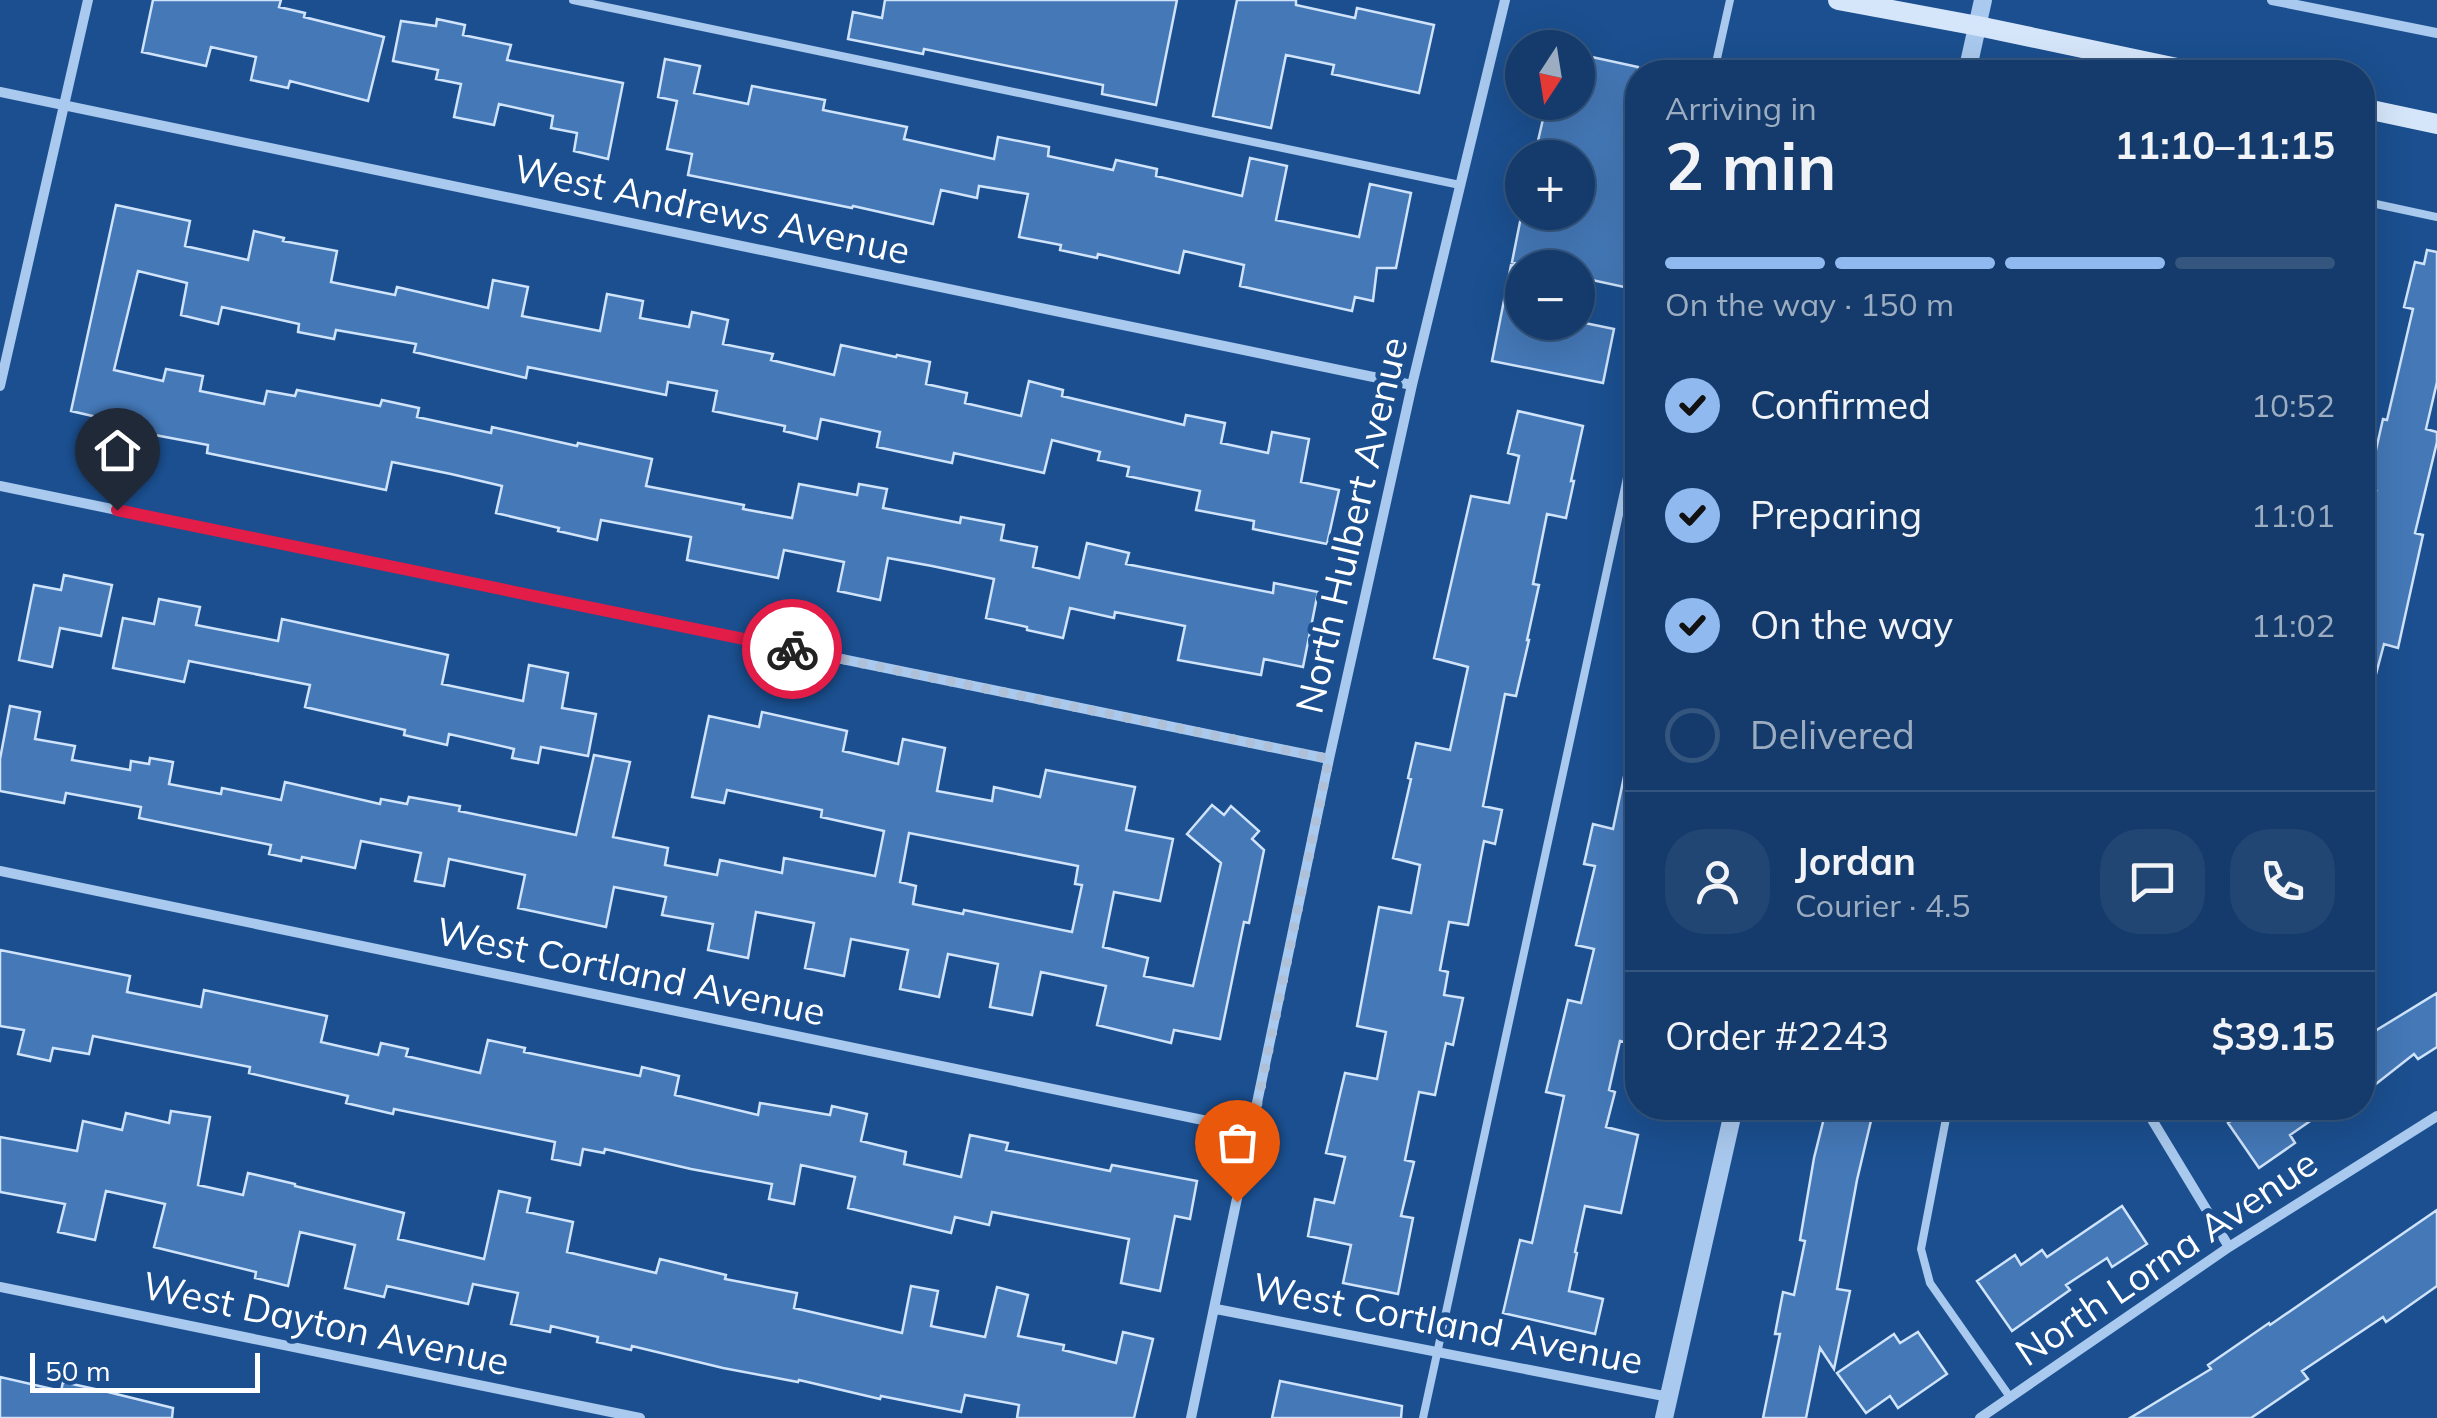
<!DOCTYPE html>
<html lang="en">
<head>
<meta charset="utf-8">
<style>
  :root { --surface:#143b6b; --page:#214673; --text:#f1f3f6; --muted:#9dadc1; --line:#33557e; --accent:#90b9f0 }
  body { margin:0; font-family:Mulish,sans-serif; background:var(--page); color:var(--text); height:100vh; display:flex; flex-direction:column; font-size:38px; white-space:nowrap }
  * { box-sizing:border-box; margin:0 }
  p { font-size:32px; color:var(--muted) }
  .icon { flex:none; width:55px; height:55px; fill:none; stroke:currentColor; stroke-width:2; stroke-linecap:round; stroke-linejoin:round }
  .map { position:relative; flex:1; overflow:hidden }
  .side { position:absolute; left:1625px; top:60px; width:750px; height:1060px; display:flex; flex-direction:column; background:var(--surface); border-radius:40px; box-shadow:0 10px 40px #0002,0 0 0 2px var(--line) }
  .side>* { flex:none }
  .needle { width:65px; rotate:192deg }
  .buttons { position:absolute; left:1505px; top:30px; display:grid; gap:20px }
  .buttons a { display:grid; place-items:center; width:90px; height:90px; border-radius:50%; background:var(--surface); box-shadow:0 10px 40px #0002,0 0 0 2px var(--line); font-size:50px }
  .scale { position:absolute; left:30px; bottom:25px; width:230px; box-sizing:border-box; padding-left:10px; border:5px solid #fff; border-top:0; font-size:28px; line-height:35px; white-space:nowrap; color:#fff; -webkit-text-stroke:8px #1b4f8f; paint-order:stroke }
  .pin { position:absolute; display:grid; place-items:center; width:85px; height:85px; color:#fff; margin:-102px -42px; border-radius:50% 50% 50% 0; rotate:-45deg; box-shadow:0 0 10px #0007 }
  .pin .icon { rotate:45deg }
  .courier { position:absolute; display:grid; place-items:center; width:100px; height:100px; margin:-50px; border:8px solid #e11d48; border-radius:50%; background:#fff; color:#222; box-shadow:0 2px 12px #0007 }
  .overview em { font-style:normal; font-weight:700 }
  .overview div { display:flex; flex-direction:column-reverse }
  .overview { display:flex; align-items:center; justify-content:space-between; height:170px; padding:0 40px }
  h1 { font-size:65px; font-weight:700; line-height:75px }
  .bar { display:grid; grid-template-columns:repeat(4,1fr); gap:15px 10px; align-content:center; height:120px; padding:0 40px }
  .bar i { height:12px; border-radius:8px; background:var(--line) }
  .bar .on { background:var(--accent) }
  .bar p { grid-column:span 4 }
  .line { display:flex; align-items:center; gap:25px; padding:0 40px; border-top:2px solid var(--line) }
  .line div { flex:1 }
  .round { display:grid; place-items:center; flex:none; width:105px; height:105px; border-radius:40px; background:var(--page) }
  ol { padding:0 40px; list-style:none }
  li { display:flex; align-items:center; gap:30px; height:110px }
  li p { margin-inline-start:auto }
  li .icon { padding:10px; border-radius:50%; background:var(--accent); color:#111; stroke-width:4 }
  li:last-child { color:var(--muted) }
  li i { width:55px; height:55px; border:5px solid var(--line); border-radius:50% }
  .map>svg:first-child { display:block }
</style>
</head>
<body>
<div class="map">
<svg width="2437" height="1418" viewBox="0 0 2437 1418">
  <rect width="100%" height="100%" fill="#1b4f8f"/>
  <!-- building -->
  <path fill="#4478b7" stroke="#cfe3fa" stroke-width="2.5" fill-rule="evenodd" d="M153 0H281L279 7 305 13 304 17 384 37 368 101 290 81 288 88 251 80 256 57 211 47 206 66 142 52Z
    M885 0H1177L1156 105 1102 94 1103 85 924 49 923 54 848 39 853 12 882 18Z
    M1237 0H1296V5L1355 18 1357 8 1434 25 1419 93 1332 74 1334 65 1286 55 1271 128 1213 116Z
    M437 19 465 25 463 35 511 45 507 60 623 83 608 159 574 151 577 133 551 128 553 116 499 104 494 125 454 117 461 84 436 79 438 70 393 61 401 21 436 26Z
    M1578 54 1638 67V290L1578 277V268H1537L1512 262 1522 212H1578V158H1534L1547 102H1578Z
    M665 59 700 66 694 93 748 104 752 86 825 100 823 110 907 127 904 139 994 159 998 137 1049 147 1048 156 1113 170 1116 160 1157 169 1156 176 1242 196 1250 158 1287 166 1276 220 1359 237 1370 184 1411 193 1396 268H1377L1373 301 1355 297 1352 311 1240 286 1244 265 1184 251 1179 273 1098 254 1097 258 1060 250 1061 245 1019 237 1028 194 979 186 977 198 941 190 933 224 853 206 852 208 688 175 692 154 667 149 677 101 658 97Z
    M116 205 190 221 185 246 248 260 254 231 284 238 283 241 337 251 331 282 395 295 397 287 488 308 493 280 528 287 522 316 600 331 607 294 643 301 640 318 689 327 692 312 728 320 723 344 773 354 771 360 834 375 841 345 896 357 897 355 930 362 926 384 967 393 965 403 1021 416 1029 381 1063 390 1062 396 1184 425 1186 415 1225 423 1221 443 1268 453 1272 432 1309 439 1301 482 1339 490 1327 544 1253 529 1254 521 1196 510 1200 491 1127 476 1129 467 1098 460 1100 452 1052 440 1044 473 954 453 952 463 877 447 880 432 821 419 817 439 784 431 785 426 713 411 717 391 668 382 666 395 528 367 526 378 414 352 416 344 336 330 334 339 298 332 299 324 222 307 218 324 181 315 187 283 138 271 114 370 163 381 166 369 203 376 200 391 264 404 267 391 295 396 297 390 380 406 382 400 419 408 417 417 491 433 492 427 577 446 578 443 652 459 646 486 744 505 743 509 792 518 799 484 857 495 859 484 887 489 883 508 960 523 961 517 1004 525 1001 540 1037 547 1033 567 1079 578 1087 543 1129 553 1126 564 1273 593 1274 583 1318 592 1303 667 1264 659 1261 675 1178 660 1185 626 1115 612 1114 618 1070 608 1063 638 1027 630V627L986 618 994 579 932 566 888 558 880 600 838 591 844 562 784 550 778 578 687 560 691 537 601 520 597 540 558 531 559 528 496 513 502 486 451 474 392 462 386 490 207 453 208 445 144 433 142 443 97 433 101 418 71 411Z
    M2427 250 2437 252V382L2426 429 2437 432V442L2415 533 2423 535 2398 648 2384 644 2371 693 2362 692V535L2365 536 2376 491 2367 489 2383 419 2387 420 2413 309 2404 307 2415 262 2424 264Z
    M1511 265 1522 266V322H1580L1614 329 1603 383 1492 361Z
    M1518 411 1583 426 1571 481H1574L1566 518 1547 514 1533 584 1539 585 1527 640H1529L1516 696 1505 694 1496 740 1483 806 1502 810 1495 844 1484 841 1468 925 1449 922 1440 970 1448 972 1444 995 1463 998 1453 1045 1446 1043 1435 1095 1419 1092 1405 1160 1414 1162 1401 1216 1413 1218 1398 1294 1343 1283 1351 1245 1308 1236 1315 1199 1334 1203 1345 1157 1326 1153 1345 1073 1377 1079 1386 1032 1357 1026 1379 907 1411 913 1420 865 1393 858 1411 779 1408 778 1416 743 1450 750 1468 667 1434 658 1471 496 1509 503 1519 456 1508 453Z
    M64 575 112 585 101 636 60 628 52 667 19 660 34 585 61 590Z
    M159 599 200 607 196 625 278 641 282 619 448 655 442 684 523 701 529 665 568 673 562 708 596 714 588 756 541 747 538 763 512 758 514 749 449 734 447 745 404 735 405 730 305 707 310 685 189 661 184 682 113 668 123 618 154 624Z
    M10 706 40 712 35 739 75 746 72 760 130 770 131 761 149 764 150 758 173 762 169 784 221 794 222 788 281 800 285 782 380 804 381 799 407 804 409 797 460 806 459 811 576 835 594 755 630 762 613 837 668 848 665 865 717 875 720 860 782 873 784 858 875 876 884 831 821 817 822 810 727 790 724 803 692 797 709 716 759 727 762 712 847 731 843 751 898 764 903 739 945 748 937 791 992 801 994 787 1040 797 1046 770 1135 787 1126 830 1173 839 1160 901 1114 892 1103 947 1148 958 1144 976 1193 986 1221 863 1187 834 1212 805 1224 815 1231 806 1259 831 1252 839 1264 850 1249 923 1244 922 1220 1039 1174 1030 1171 1043 1097 1025 1106 986 1041 972 1032 1015 990 1007 998 964 948 954 939 997 900 989 908 950 851 939 844 976 805 968 814 923 756 912 748 958 708 950 713 924 662 915 666 897 614 887 606 927 518 908 525 875 449 859 444 886 415 881 421 853 361 841 355 868 302 857 301 861 269 854 271 845 139 818 141 807 66 793 64 803 0 791V759ZM909 833 1078 866 1075 884 1082 885 1072 932 964 910 963 914 913 904 916 886 900 882Z
    M1626 767 1638 768V1045L1620 1041 1609 1090 1615 1092 1606 1127 1638 1135 1621 1213 1585 1206 1575 1252 1577 1253 1569 1291 1603 1299 1595 1334 1503 1313 1520 1240 1532 1243 1564 1096 1546 1092 1568 1000 1581 1003 1594 949 1576 945 1595 866 1584 864 1593 824 1613 829Z
    M0 950 130 976 127 992 201 1007 204 990 327 1016 321 1042 378 1055 381 1043 408 1049 406 1056 480 1073 488 1040 525 1048 524 1052 640 1076 642 1067 679 1076 675 1095 758 1115 760 1103 830 1115 832 1106 867 1114 861 1141 906 1152 904 1164 961 1177 970 1135 1008 1143 1006 1150 1110 1171 1112 1165 1197 1181 1190 1219 1175 1216 1160 1291 1121 1283 1129 1239 992 1212 989 1225 955 1217 951 1233 848 1208 855 1177 801 1165 794 1204 769 1199 772 1184 691 1169 605 1149 604 1153 583 1149 580 1165 552 1159 555 1142 394 1109 393 1114 346 1103 348 1096 249 1073 250 1067 93 1036 89 1054 53 1048 50 1061 18 1054 24 1030 0 1026Z
    M2437 993V1047L2418 1059 2414 1054 2362 1095V1039Z
    M1835 1108H1874L1857 1180 1837 1289 1850 1291 1834 1369 1820 1348 1806 1418H1763L1780 1334H1775L1783 1292 1794 1295 1805 1241 1800 1240 1814 1158 1824 1118 1832 1120Z
    M2249 1108H2329L2290 1135 2295 1143 2259 1168 2228 1123Z
    M171 1111 210 1117 198 1185 243 1195 248 1173 295 1184V1186L404 1213 398 1239 484 1259 499 1191 530 1198 527 1212 573 1222 567 1252 656 1273 660 1259 726 1275 725 1279 797 1293 794 1308 902 1333 911 1286 938 1291 931 1326 985 1337 997 1287 1028 1295 1018 1336 1064 1345 1063 1350 1116 1363 1123 1332 1153 1339 1134 1418H1017L1019 1405 965 1395 961 1412 881 1396 880 1399 799 1380 798 1382 723 1368 632 1346 631 1350 597 1342 598 1337 551 1326 550 1332 511 1324 518 1293 473 1284 468 1304 387 1286 384 1297 345 1288 355 1245 300 1232 288 1286 255 1278 256 1272 154 1247 165 1204 106 1191 95 1240 58 1232 65 1204 0 1192V1137L77 1151 83 1121 122 1130 126 1113 169 1123Z
    M2122 1206 2147 1244 2112 1267 2107 1258 2066 1285 2070 1290 2012 1331 1977 1281 2015 1255 2021 1265 2042 1250 2047 1257Z
    M2437 1210V1286L2386 1322 2383 1317 2302 1371 2308 1379 2251 1418H2130L2211 1369 2208 1365 2269 1323 2270 1325Z
    M1918 1332 1947 1374 1898 1408 1890 1396 1866 1413 1837 1373 1894 1334 1900 1343Z
    M0 1377 61 1391 63 1382 104 1391 173 1408 172 1418H0Z
    M1280 1381 1402 1406 1401 1418H1272Z"/>
  <g fill="none" stroke-linecap="round" stroke-linejoin="round">
    <!-- service -->
    <path stroke="#a9c9ee" stroke-width="8" d="M573 0 1460 185
      M1714 72 1730 0
      M2362 201 2437 217
      M1948 1108 1921 1249 1930 1283 2010 1397
      M1423 1418 1638 427"/>
    <!-- minor -->
    <path stroke="#a9c9ee" stroke-width="10" d="M2272 0 2437 33
      M0 92 1412 385
      M0 386 88 0
      M0 486 1329 759
      M0 871 1251 1130
      M2145 1108 2229 1247
      M0 1287 640 1418
      M1216 1309 1669 1397
      M1191 1418 1329 759 1412 385 1505 0
      M1980 1418 2229 1247 2437 1116"/>
    <!-- tertiary -->
    <path stroke="#a9c9ee" stroke-width="18" d="M1967 72 1983 0
      M1664 1418 1734 1108"/>
    <!-- secondary -->
    <path stroke="#d6e6fa" stroke-width="20" d="M1838 0 1978 26 2196 72
      M2362 108 2437 124"/>
  </g>
  <g fill="none" stroke-linecap="round" stroke-linejoin="round">
    <!-- done -->
    <path stroke="#afc1d8" stroke-width="10" stroke-dasharray="0 18" d="M792 649 1329 759 1237 1202"/>
    <!-- route -->
    <path stroke="#e11d48" stroke-width="12" d="M117 510 792 649"/>
  </g>
  <g text-anchor="middle" dominant-baseline="central" stroke-width="10" stroke-linejoin="round" paint-order="stroke">
    <!-- street labels -->
    <g font-size="38" fill="#fff" stroke="#1b4f8f">
      <text transform="translate(712 209) rotate(12)">West Andrews Avenue</text>
      <text transform="translate(1351 525) rotate(-77)">North Hulbert Avenue</text>
      <text transform="translate(631 971) rotate(12)">West Cortland Avenue</text>
      <text transform="translate(2166 1257) rotate(-34)">North Lorna Avenue</text>
      <text transform="translate(326 1323) rotate(12)">West Dayton Avenue</text>
      <text transform="translate(1448 1323) rotate(11)">West Cortland Avenue</text>
    </g>
  </g>
</svg>
<div class="buttons">
<a><svg class="needle" viewBox="-14 -14 28 28"><path d="M0-13l5 13h-10z" fill="#e53935"/><path d="M0 13l5-13h-10z" fill="#9dadc1"/></svg></a>
<a>+</a>
<a>−</a>
</div>
<div class="scale">50 m</div>
<div class="pin" style="left:1237px;top:1202px;background:#ea580c"><svg class="icon" aria-label="bag" viewBox="0 0 24 24"><path d="M5 8h14l-1 12H6zM9 8a3 3 0 0 1 6 0"/></svg></div>
<div class="pin" style="left:117px;top:510px;background:#1f2937"><svg class="icon" aria-label="home" viewBox="0 0 24 24"><path d="M3 11l9-7 9 7M6 9v11h12V9"/></svg></div>
<div class="courier" style="left:792px;top:649px"><svg class="icon" aria-label="bike" viewBox="0 0 24 24"><circle cx="6" cy="16" r="4"/><circle cx="18" cy="16" r="4"/><path d="M6 16l4-8h5l3 8M10 8l3 8H6M13 5h3"/></svg></div>
<section class="side">
<div class="overview"><div><h1>2 min</h1><p>Arriving in</p></div><em>11:10–11:15</em></div>
<div class="bar"><i class="on"></i><i class="on"></i><i class="on"></i><i></i><p>On the way · 150 m</p></div>
<ol>
<li><svg class="icon" aria-label="check" viewBox="0 0 24 24"><path d="M5 12l5 5 9-10"/></svg>Confirmed<p>10:52</p></li>
<li><svg class="icon" aria-label="check" viewBox="0 0 24 24"><path d="M5 12l5 5 9-10"/></svg>Preparing<p>11:01</p></li>
<li><svg class="icon" aria-label="check" viewBox="0 0 24 24"><path d="M5 12l5 5 9-10"/></svg>On the way<p>11:02</p></li>
<li><i></i>Delivered</li>
</ol>
<div class="line" style="height:180px"><a class="round"><svg class="icon" aria-label="person" viewBox="0 0 24 24"><circle cx="12" cy="8" r="4"/><path d="M4 21q1-7 8-7t8 7"/></svg></a><div><b>Jordan</b><p>Courier · 4.5</p></div><a class="round"><svg class="icon" aria-label="chat" viewBox="0 0 24 24"><path d="M4 5h16v11H9l-5 4z"/></svg></a><a class="round"><svg class="icon" aria-label="phone" viewBox="0 0 24 24"><path d="M5 4h4l2 5-3 2q2 4 5 5l2-3 5 2v4C11 20 4 13 5 4z"/></svg></a></div>
<div class="line" style="height:130px"><div>Order #2243</div><b>$39.15</b></div>
</section>
</div>
</body>
</html>
